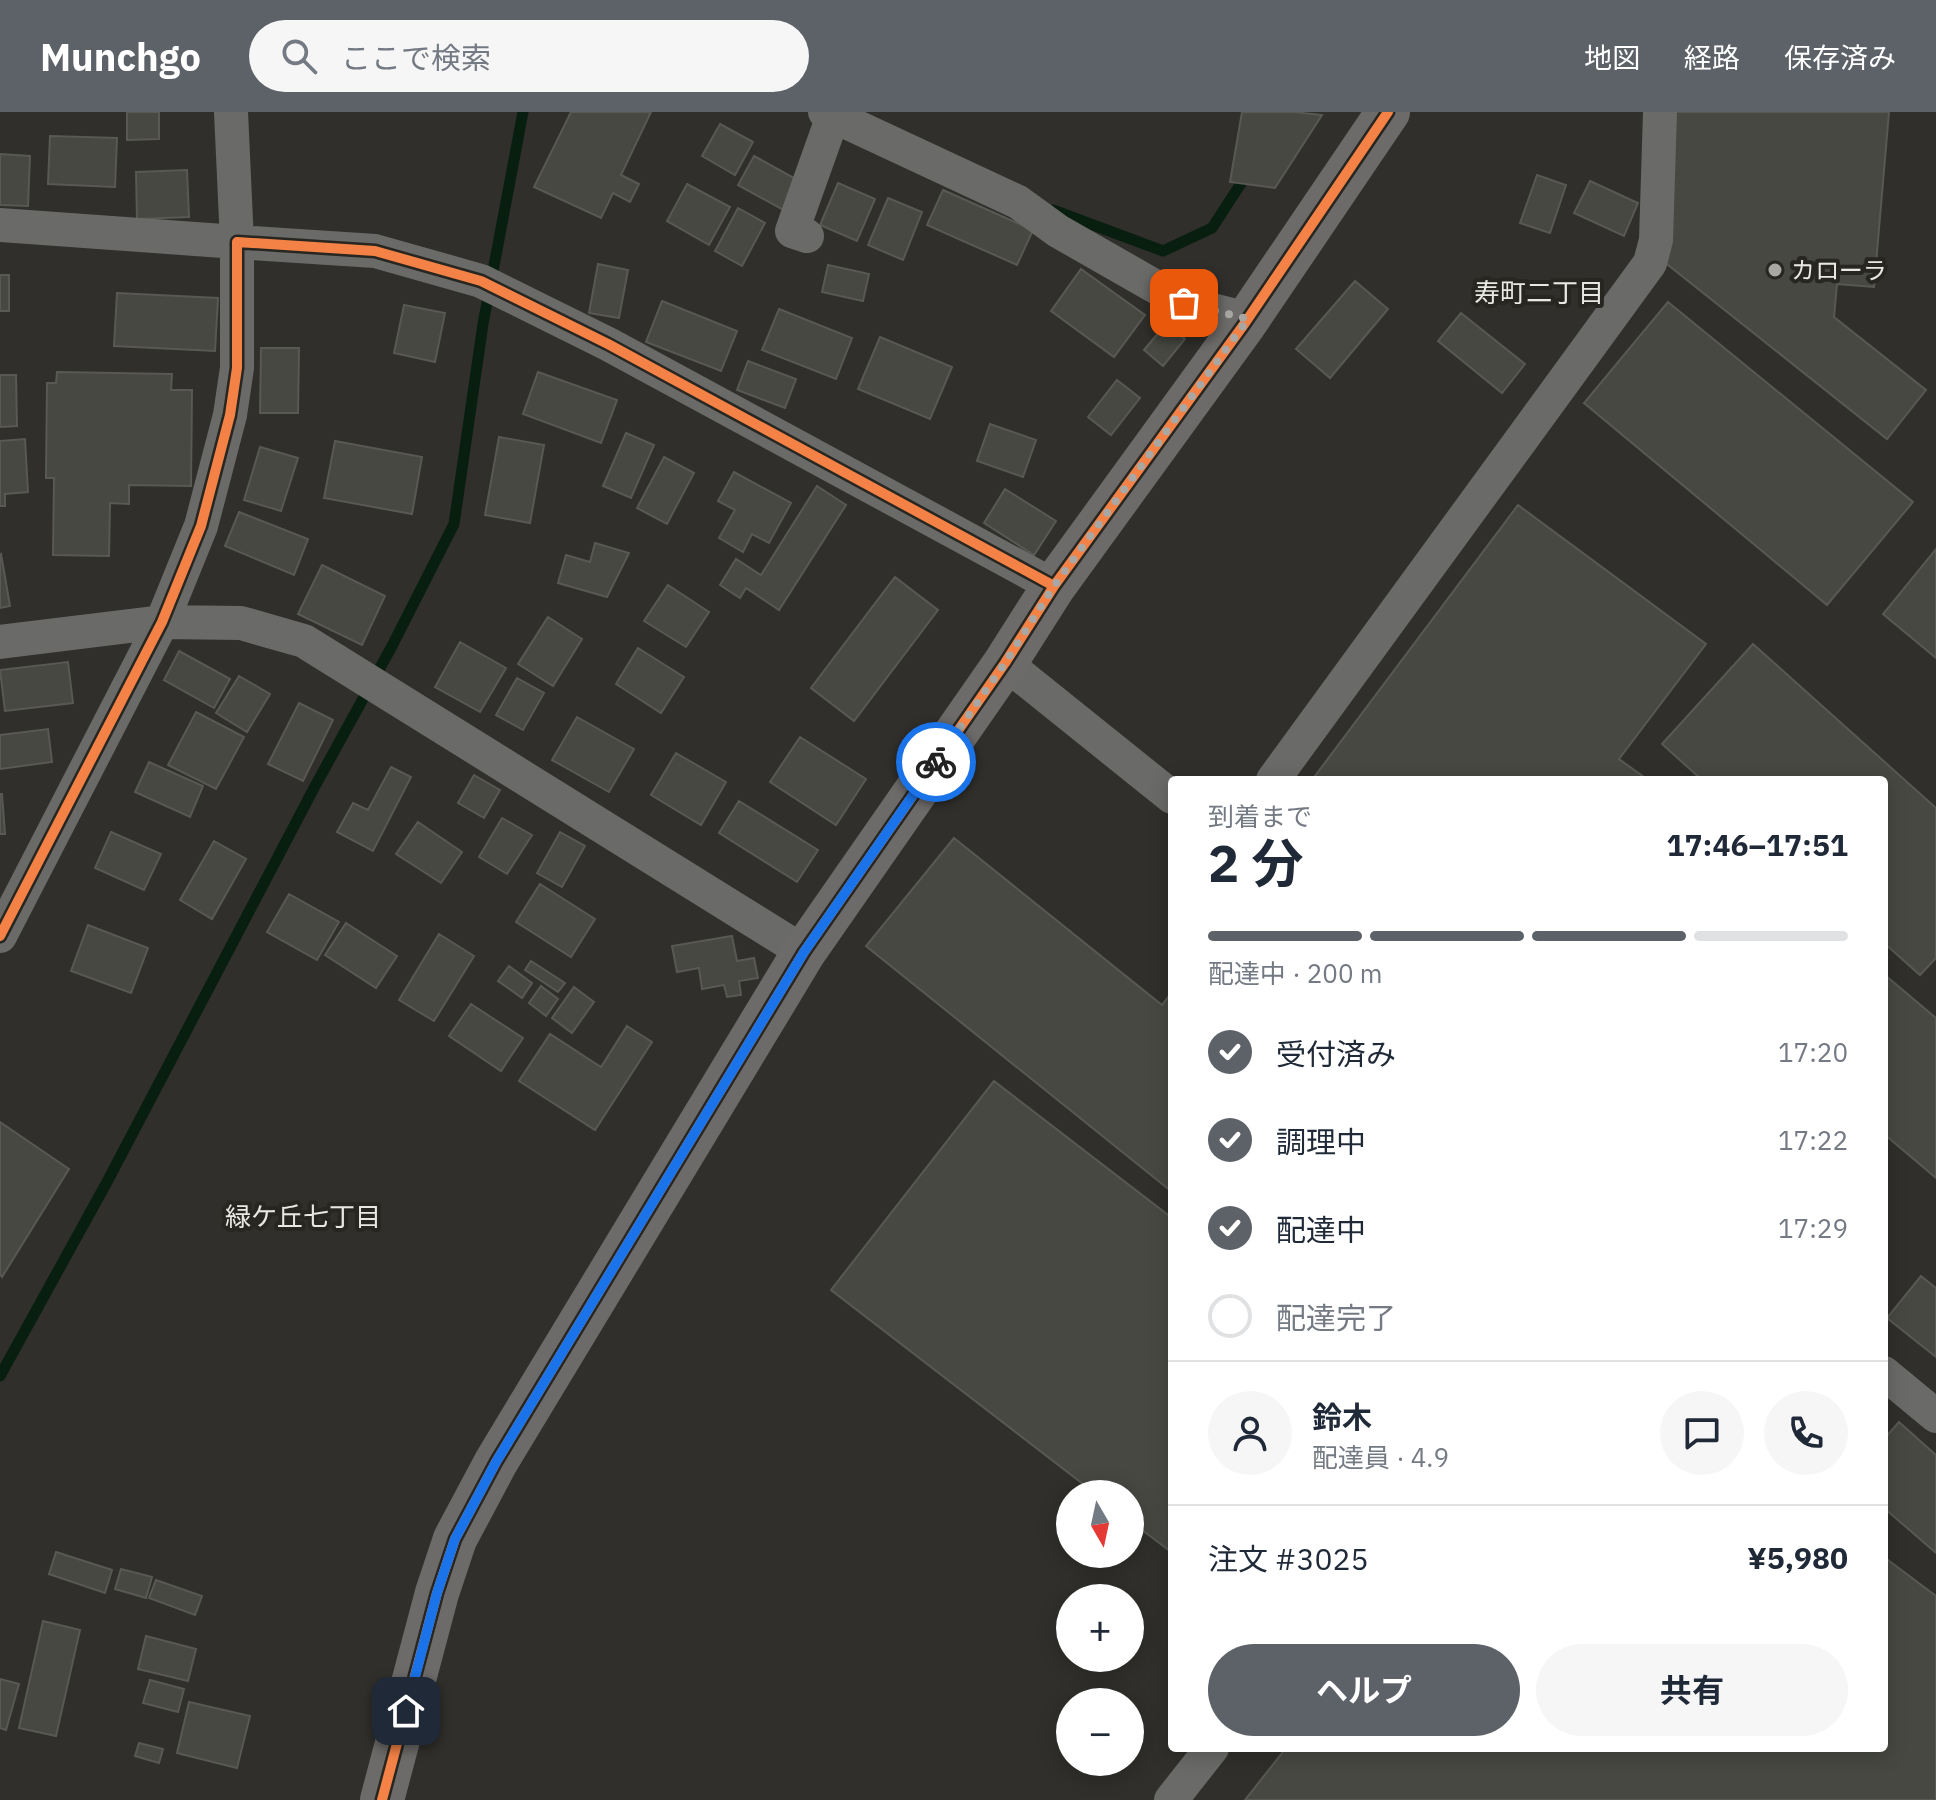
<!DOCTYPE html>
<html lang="ja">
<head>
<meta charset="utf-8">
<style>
  :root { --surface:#fff; --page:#f6f6f7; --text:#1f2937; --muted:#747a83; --line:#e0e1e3; --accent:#5d6268 }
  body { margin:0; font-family:"IBM Plex Sans","Noto Sans JP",sans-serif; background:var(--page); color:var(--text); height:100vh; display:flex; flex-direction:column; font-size:30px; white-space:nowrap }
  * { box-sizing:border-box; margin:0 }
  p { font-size:26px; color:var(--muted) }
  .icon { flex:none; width:44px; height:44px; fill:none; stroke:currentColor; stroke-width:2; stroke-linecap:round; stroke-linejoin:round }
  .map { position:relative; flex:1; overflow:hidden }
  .panel { position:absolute; left:1168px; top:664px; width:720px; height:976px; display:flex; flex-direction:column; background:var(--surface); border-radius:8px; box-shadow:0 4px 20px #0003 }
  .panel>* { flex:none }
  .needle { width:52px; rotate:171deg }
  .tools { position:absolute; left:1056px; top:1368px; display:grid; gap:16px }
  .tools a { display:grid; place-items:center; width:88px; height:88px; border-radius:50%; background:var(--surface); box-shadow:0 4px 20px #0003; font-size:40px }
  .pin { position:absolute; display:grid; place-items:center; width:68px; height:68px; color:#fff; margin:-34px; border-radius:16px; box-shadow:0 4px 12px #0006 }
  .courier { position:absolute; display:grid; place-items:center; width:80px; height:80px; margin:-40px; border:6px solid #1a73e8; border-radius:50%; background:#fff; color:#222; box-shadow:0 2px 10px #0007 }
  .head em { font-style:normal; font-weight:700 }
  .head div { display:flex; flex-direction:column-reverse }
  .head { display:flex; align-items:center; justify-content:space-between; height:136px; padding:0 40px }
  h1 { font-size:52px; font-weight:700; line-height:60px }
  .bar { display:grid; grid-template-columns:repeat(4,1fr); gap:12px 8px; align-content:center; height:96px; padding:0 40px }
  .bar i { height:10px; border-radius:6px; background:var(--line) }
  .bar .on { background:var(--accent) }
  .bar p { grid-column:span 4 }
  .line { display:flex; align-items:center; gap:20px; padding:0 40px; border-top:2px solid var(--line) }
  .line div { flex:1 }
  .round { display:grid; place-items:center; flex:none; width:84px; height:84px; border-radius:42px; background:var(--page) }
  ol { padding:0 40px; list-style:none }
  li { display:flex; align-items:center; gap:24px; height:88px }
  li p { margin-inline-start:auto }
  li .icon { padding:8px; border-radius:50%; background:var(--accent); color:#fff; stroke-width:4 }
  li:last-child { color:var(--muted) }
  li i { width:44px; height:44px; border:4px solid var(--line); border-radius:50% }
  .button { display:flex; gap:16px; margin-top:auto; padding:16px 40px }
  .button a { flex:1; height:92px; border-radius:48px; background:var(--accent); color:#fff; font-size:32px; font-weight:700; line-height:92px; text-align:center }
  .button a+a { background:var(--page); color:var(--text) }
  header { display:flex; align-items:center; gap:48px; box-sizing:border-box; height:112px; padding:0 40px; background:var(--accent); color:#fff }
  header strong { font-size:38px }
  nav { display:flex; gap:44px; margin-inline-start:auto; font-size:28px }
  .search { width:560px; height:72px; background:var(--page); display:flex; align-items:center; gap:20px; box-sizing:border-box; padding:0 28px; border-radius:44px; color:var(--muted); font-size:30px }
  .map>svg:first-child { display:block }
</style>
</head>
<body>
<header>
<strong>Munchgo</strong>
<div class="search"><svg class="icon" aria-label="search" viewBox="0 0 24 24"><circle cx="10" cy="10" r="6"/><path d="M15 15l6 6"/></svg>ここで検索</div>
<nav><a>地図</a><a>経路</a><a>保存済み</a></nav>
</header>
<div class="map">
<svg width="1936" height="1688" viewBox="0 0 1936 1688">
  <rect width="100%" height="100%" fill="#302f2b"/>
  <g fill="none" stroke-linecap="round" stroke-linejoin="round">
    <!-- stream -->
    <path stroke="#081e0f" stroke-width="11" d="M1053 98 1163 139 1212 116 1249 59
      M0 1264 107 1070 314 676 392 534 454 412 483 212 523 0"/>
  </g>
  <!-- building -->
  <path fill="#464841" stroke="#585855" stroke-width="2" d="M127 0H159V27L127 28Z
    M571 0H651L621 63 639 72 630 90 613 81 601 106 534 75Z
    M1242 0H1293L1322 3 1275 76 1230 70Z
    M1669 0H1889L1874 175 1837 172 1834 205 1926 278 1887 327 1658 145Z
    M720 12 753 30 735 63 702 44Z
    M50 24 117 26 115 75 48 72Z
    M0 42 30 44 28 94 0 93Z
    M754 44 803 71 787 100 738 73Z
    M187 58 189 105 137 107 136 60Z
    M1537 63 1566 73 1550 121 1520 111Z
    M1590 69 1638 91 1624 124 1574 101Z
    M838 71 875 87 857 129 820 113Z
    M687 72 730 95 709 133 667 109Z
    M943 78 1033 118 1017 153 927 113Z
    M888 86 922 100 903 148 868 133Z
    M738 96 765 111 742 154 715 139Z
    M598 152 628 158 619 206 589 201Z
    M828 153 869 162 863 189 822 180Z
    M1081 157 1145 203 1114 245 1051 199Z
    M0 163H9V199H0Z
    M1355 169 1388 197 1330 266 1296 237Z
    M117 181 218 186 215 239 114 234Z
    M662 189 737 219 721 259 646 230Z
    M1668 190 1913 390 1827 493 1584 291Z
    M404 193 445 201 435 250 394 241Z
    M779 197 852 226 836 267 762 238Z
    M1461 201 1525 252 1502 281 1438 229Z
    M1166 212 1185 227 1163 254 1144 238Z
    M880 225 952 255 930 307 858 277Z
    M261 236H299L298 301H260Z
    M748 249 796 267 785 296 737 278Z
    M57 260 172 262 171 278H192L191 374 129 373V392L110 391 109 444 53 443 54 366H46L47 271H56Z
    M538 260 617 288 601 331 523 302Z
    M0 263H16L17 314 0 315Z
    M1117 268 1140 286 1111 323 1088 305Z
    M990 312 1036 328 1023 365 977 349Z
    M626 321 654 333 631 386 603 374Z
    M499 325 544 333 530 411 485 403Z
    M25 327 28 380 5 382V394H0V329Z
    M335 329 422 345 412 402 324 386Z
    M260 335 298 346 281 399 244 388Z
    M664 345 694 361 667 412 637 396Z
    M734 360 791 391 769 431 752 422 743 440 719 426 735 398 718 389Z
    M817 374 846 393 779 498 746 476 740 486 720 473 736 447 761 463Z
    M1005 377 1056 409 1034 443 984 411Z
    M1518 393 1706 532 1619 647 1648 668H1312Z
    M239 400 308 427 294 463 225 434Z
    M595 431 629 441 607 485 558 471 566 443 590 450Z
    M1936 437V546L1883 502Z
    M1 442 10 494 0 496V443Z
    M322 453 385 484 362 533 298 502Z
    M895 465 938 498 854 609 811 576Z
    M668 473 709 500 686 535 644 509Z
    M548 505 582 527 553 574 518 552Z
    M460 530 506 556 480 600 435 575Z
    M1753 532 1936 696V846L1920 863 1884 831V668H1702L1662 632Z
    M638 536 684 565 661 601 616 572Z
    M179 539 230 567 214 596 164 568Z
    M68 550 73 591 5 599 0 558Z
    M239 564 270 582 247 620 216 601Z
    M517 566 544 581 523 618 496 603Z
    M299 591 333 608 303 669 268 652Z
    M196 600 244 625 216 677 168 653Z
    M577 605 634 637 609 680 552 648Z
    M48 617 52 650 0 657V623Z
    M800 625 866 667 836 713 770 670Z
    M676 641 726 670 701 713 651 683Z
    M149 650 203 674 190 705 135 680Z
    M391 655 411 665 373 739 337 720 353 691 368 698Z
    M474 663 500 678 484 706 458 691Z
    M0 682H2L5 722H0Z
    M739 689 818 738 797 770 719 721Z
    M502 706 532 723 507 762 479 745Z
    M418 710 462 740 441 771 396 742Z
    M111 720 161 742 144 778 95 756Z
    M560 720 585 734 562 775 537 761Z
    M954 726 1162 893 1172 880V1080L866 834Z
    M214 729 246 747 212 807 180 788Z
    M540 772 595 807 571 845 516 810Z
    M289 782 339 810 317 848 267 820Z
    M346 811 397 844 376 876 325 843Z
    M88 813 148 836 131 881 71 859Z
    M439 822 474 844 434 909 399 888Z
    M732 824 737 849 754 846 758 866 739 869 741 883 727 885 724 873 702 877 699 856 677 860 672 834Z
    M531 849 565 871 558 880 525 858Z
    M509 854 532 871 522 886 498 869Z
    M1885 863 1936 906V1066L1884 1022Z
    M541 874 558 887 546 904 529 891Z
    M574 875 594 890 572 921 552 906Z
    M471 892 523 926 501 959 449 924Z
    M627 914 652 930 595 1018 519 969 550 922 601 955Z
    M994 969 1172 1106V1436L1170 1439 1130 1409V1382H1096L831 1178Z
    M0 1010 69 1057 2 1165 0 1162Z
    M1921 1164 1936 1176V1245L1887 1206Z
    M1899 1310 1936 1343V1441L1884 1396V1327Z
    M56 1440 112 1458 105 1481 49 1462Z
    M1884 1445 1936 1484V1688H1245L1286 1636H1884Z
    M121 1457 152 1465 146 1486 115 1477Z
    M156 1468 202 1484 195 1503 149 1486Z
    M43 1509 80 1518 56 1624 19 1616Z
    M146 1524 196 1537 188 1569 138 1557Z
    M0 1567 19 1572 6 1618 0 1616Z
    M150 1568 184 1577 178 1600 143 1591Z
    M189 1590 250 1604 237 1656 177 1641Z
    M139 1631 163 1637 159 1651 135 1644Z"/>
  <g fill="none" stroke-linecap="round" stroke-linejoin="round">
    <!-- street -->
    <path stroke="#6a6a68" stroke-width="34" d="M825 0 1018 90 1058 119 1184 191 1248 207
      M0 113 237 130 231 0
      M807 124 792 119 833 4
      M0 530 162 510 241 511 304 529 804 840
      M1005 551 1172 685
      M1273 668 1650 151 1656 128 1660 0
      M0 824 162 510 201 414 230 303 237 256V130L375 139 481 169 608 232 1054 474
      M1884 1261 1936 1304
      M1171 1688 1212 1636"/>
    <!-- secondary -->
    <path stroke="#6c6b69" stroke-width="44" d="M382 1688 437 1481 455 1427 496 1350 804 840 1005 551 1054 474 1245 211 1388 0"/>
    <defs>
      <path id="cycleway" d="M0 824 162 510 201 414 230 303 237 256V130L375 139 481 169 608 232 1054 474
        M382 1688 437 1481 455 1427 496 1350 804 840 1005 551 1054 474 1245 211 1388 0"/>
    </defs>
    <!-- cycleway casing -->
    <use href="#cycleway" stroke="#272620" stroke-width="15"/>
    <!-- cycleway -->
    <use href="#cycleway" stroke="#f48246" stroke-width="10"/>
  </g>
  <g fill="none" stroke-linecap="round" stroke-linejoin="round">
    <!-- done -->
    <path stroke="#a8a7a3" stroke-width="8" stroke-dasharray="0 14.4" d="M936 650 1005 551 1054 474 1248 207 1184 191"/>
    <!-- route -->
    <path stroke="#1a73e8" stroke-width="10" d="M406 1599 437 1481 455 1427 496 1350 804 840 936 650"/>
  </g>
  <!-- markers -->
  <circle fill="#a8a7a3" stroke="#272620" stroke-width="3" cx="1775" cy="158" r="8"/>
  <g text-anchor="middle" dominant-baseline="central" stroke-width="8" stroke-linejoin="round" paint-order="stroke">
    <!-- poi labels -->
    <g font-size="24" fill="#e8e8e3" stroke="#272620" text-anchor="start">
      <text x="1791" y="158">カローラ</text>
    </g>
    <!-- neighbourhood labels -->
    <g font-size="26" fill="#e8e8e3" stroke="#272620">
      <text x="1539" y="180">寿町二丁目</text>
      <text x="303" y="1104">緑ケ丘七丁目</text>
    </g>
  </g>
</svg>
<div class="tools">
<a><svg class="needle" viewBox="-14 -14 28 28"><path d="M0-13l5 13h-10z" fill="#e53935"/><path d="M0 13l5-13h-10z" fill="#747a83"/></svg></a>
<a>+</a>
<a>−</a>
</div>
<div class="pin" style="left:1184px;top:191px;background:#ea580c"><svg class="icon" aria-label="bag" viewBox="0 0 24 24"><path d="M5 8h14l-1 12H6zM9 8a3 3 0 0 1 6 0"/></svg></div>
<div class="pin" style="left:406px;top:1599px;background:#1f2937"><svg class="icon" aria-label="home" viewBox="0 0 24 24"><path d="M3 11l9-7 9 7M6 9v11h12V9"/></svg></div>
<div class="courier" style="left:936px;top:650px"><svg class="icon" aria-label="bike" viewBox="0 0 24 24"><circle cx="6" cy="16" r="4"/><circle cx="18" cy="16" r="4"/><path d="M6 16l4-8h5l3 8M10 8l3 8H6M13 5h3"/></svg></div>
<section class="panel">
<div class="head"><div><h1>2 分</h1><p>到着まで</p></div><em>17:46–17:51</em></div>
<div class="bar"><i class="on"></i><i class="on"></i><i class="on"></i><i></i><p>配達中 · 200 m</p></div>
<ol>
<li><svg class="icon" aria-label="check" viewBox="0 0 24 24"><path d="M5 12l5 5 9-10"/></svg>受付済み<p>17:20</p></li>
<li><svg class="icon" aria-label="check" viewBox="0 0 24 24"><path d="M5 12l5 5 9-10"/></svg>調理中<p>17:22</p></li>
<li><svg class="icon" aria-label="check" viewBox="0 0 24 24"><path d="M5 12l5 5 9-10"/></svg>配達中<p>17:29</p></li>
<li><i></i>配達完了</li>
</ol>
<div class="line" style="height:144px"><a class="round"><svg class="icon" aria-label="person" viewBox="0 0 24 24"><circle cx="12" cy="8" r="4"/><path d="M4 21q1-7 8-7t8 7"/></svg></a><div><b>鈴木</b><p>配達員 · 4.9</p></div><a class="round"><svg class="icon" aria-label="chat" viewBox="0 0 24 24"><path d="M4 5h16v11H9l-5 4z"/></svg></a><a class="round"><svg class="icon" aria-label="phone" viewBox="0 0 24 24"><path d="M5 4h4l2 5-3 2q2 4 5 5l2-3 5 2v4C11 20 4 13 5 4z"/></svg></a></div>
<div class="line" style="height:104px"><div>注文 #3025</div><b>¥5,980</b></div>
<div class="button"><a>ヘルプ</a><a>共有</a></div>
</section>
</div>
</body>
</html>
